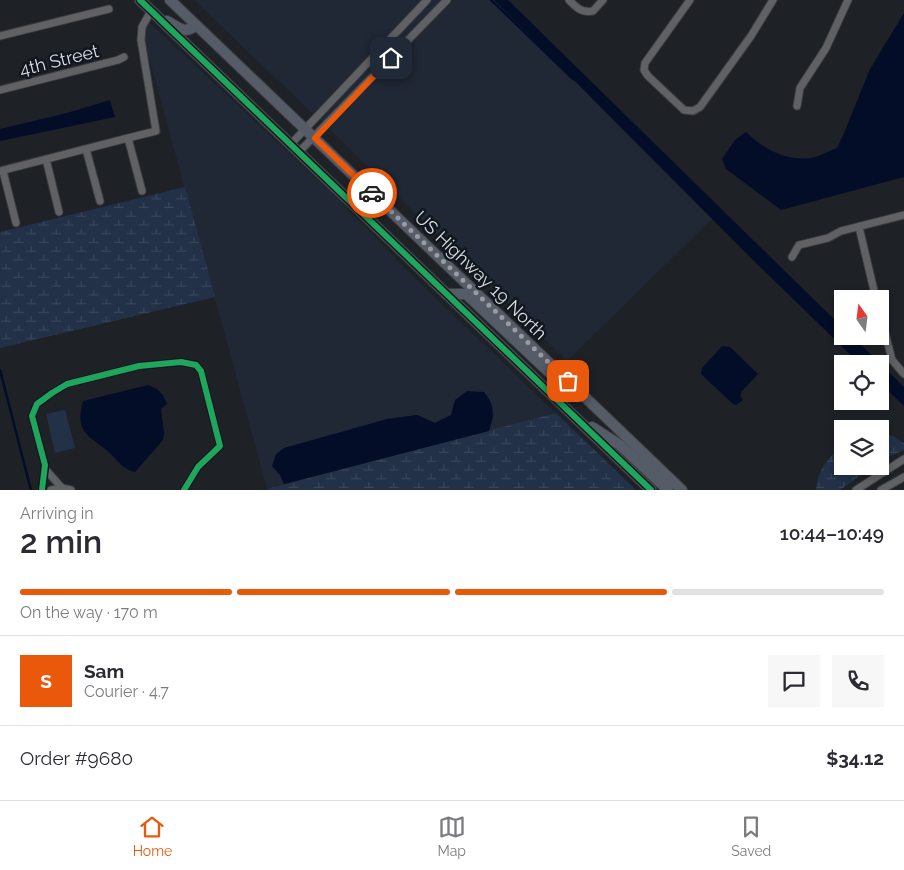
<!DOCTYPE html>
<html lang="en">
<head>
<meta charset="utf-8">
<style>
  :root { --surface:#fff; --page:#f7f7f7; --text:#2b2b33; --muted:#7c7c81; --line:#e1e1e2; --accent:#ea580c }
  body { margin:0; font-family:Raleway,sans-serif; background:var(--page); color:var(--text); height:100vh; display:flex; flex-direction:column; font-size:19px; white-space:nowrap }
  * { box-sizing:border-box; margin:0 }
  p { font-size:16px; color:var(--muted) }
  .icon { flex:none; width:28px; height:28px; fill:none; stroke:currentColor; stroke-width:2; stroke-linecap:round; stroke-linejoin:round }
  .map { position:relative; height:490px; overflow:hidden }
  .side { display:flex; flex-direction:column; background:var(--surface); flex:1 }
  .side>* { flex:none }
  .needle { width:32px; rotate:346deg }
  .controls { position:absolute; left:834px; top:290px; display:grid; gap:10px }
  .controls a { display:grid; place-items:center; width:55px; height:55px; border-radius:0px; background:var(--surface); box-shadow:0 2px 8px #0003; font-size:25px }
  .pin { position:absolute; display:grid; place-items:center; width:42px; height:42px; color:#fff; margin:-21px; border-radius:10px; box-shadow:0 2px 8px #0006 }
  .courier { position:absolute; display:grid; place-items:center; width:50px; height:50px; margin:-25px; border:4px solid #ea580c; border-radius:50%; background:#fff; color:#222; box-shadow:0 1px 6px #0007 }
  .summary em { font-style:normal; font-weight:600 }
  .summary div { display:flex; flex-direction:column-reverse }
  .summary { display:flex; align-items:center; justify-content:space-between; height:85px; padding:0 20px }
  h1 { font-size:32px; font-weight:600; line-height:38px }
  .bar { display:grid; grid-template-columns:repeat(4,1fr); gap:8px 5px; align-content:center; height:60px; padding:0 20px }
  .bar i { height:6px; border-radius:4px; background:var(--line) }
  .bar .on { background:var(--accent) }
  .bar p { grid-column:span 4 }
  .line { display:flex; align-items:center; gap:12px; padding:0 20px; border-top:1px solid var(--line) }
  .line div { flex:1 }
  .round { display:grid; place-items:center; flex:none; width:52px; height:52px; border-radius:0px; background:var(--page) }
  .menu { display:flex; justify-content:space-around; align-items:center; height:70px; border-top:1px solid var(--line); background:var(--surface); font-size:14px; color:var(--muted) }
  .menu a { display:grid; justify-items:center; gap:2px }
  .menu .on { color:var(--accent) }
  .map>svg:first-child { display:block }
</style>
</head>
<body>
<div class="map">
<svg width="904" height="490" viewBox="0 0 904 490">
  <defs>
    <pattern id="wetland-marsh" width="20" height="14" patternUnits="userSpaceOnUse" patternTransform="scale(1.25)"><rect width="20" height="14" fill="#223148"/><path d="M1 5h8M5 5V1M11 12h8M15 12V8" fill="none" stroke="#37455a"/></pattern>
  </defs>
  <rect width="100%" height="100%" fill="#1e2126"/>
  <!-- built -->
  <path fill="#202835" d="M194 0H421L313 114Z
    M433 0H441L323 123 319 119Z
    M453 0H494L712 219 567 361 329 129Z
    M149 22 333 194 425 288 556 413 489 431 494 415 455 400 451 415 434 423 417 415 387 419 356 429 272 466 280 475 284 484 267 489 145 43 146 29Z"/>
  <!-- green -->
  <path fill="#223148" d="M65 410 75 448 55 453 46 414Z"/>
  <!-- wetland -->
  <path fill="url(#wetland-marsh)" d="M185 187 215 297 0 348V232Z
    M556 413 636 490H267V489Z
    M880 434 893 436 904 443V450L880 461Z
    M842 448V466H873L840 490H816C817 472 827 457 842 448Z"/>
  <!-- water -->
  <path fill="#040d28" d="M494 0H508L842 327V336H852L904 387V406L880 383V364H860L753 260Z
    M904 13V177L781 210 726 169 722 159 735 140 746 132C764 149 784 161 810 158 819 157 828 151 837 148L844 133 870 69Z
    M110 100 115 117 0 141V129L67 113Z
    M722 346 730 347 758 374 742 391 740 396 743 400 736 405 733 404 701 374 702 368Z
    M148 385C159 389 163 393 167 404L161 409 164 433 163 440 135 472C124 470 118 461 111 454 90 435 74 435 83 401Z
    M467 391 484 392C496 407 494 414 489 431L284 484 280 475 272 466 276 454 284 448 387 419 417 415 435 423 451 415 455 400Z"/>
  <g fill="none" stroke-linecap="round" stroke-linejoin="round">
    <!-- stream -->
    <path stroke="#040d28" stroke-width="2.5" d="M491 0 573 79
      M0 370 31 490"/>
    <defs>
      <path id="minor" d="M569 0C577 8 581 13 593 11L603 0
        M690 0 645 63 644 70 648 76 684 110 693 111 700 107 751 36 773 0
        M0 36 109 9
        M0 90 118 60 124 57
        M797 106 800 88 826 48 848 0
        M291 144 427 0
        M86 149 100 201
        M299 152 447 0
        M46 159 59 212
        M0 171 128 138
        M3 171 16 223
        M142 191 128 138 156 131 141 40 142 27 151 11
        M859 227 876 299
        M792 257 799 245 828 238 841 231 904 215
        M880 313 892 360 904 374
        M46 470 62 488
        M42 490 45 465 32 416 37 404 52 393 67 384 139 366 181 362 196 365 201 371 220 446 198 467 184 490
        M51 490 62 488 71 490
        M856 490 904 459
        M881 490 904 477"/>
      <path id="highway" d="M140 0 651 490
        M170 0 682 490
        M167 21C178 27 185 35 196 25
        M446 294H466L554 377
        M592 427 620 445 668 490"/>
    </defs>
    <!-- minor casing -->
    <use href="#minor" stroke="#3b3d41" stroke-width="9"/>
    <!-- highway casing -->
    <use href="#highway" stroke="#3b3d41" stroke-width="12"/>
    <!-- minor -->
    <use href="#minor" stroke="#5f6164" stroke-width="7"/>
    <!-- highway -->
    <use href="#highway" stroke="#555c67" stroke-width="10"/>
    <defs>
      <path id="cycleway" d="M140 0 651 490
        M42 490 45 465 32 416 37 404 52 393 67 384 139 366 181 362 196 365 201 371 220 446 198 467 184 490"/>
    </defs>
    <!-- cycleway casing -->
    <use href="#cycleway" stroke="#12171f" stroke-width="9"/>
    <!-- cycleway -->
    <use href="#cycleway" stroke="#20a55d" stroke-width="6"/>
  </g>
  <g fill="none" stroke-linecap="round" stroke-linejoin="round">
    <!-- done -->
    <path stroke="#989ba1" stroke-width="5" stroke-dasharray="0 9" d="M372 193 568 381"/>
    <!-- route -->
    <path stroke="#ea580c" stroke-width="6" d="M372 193 315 138 391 58"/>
  </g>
  <g text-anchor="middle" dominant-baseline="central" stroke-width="5" stroke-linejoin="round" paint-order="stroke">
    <!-- street labels -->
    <g font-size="18" fill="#d9dde3" stroke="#12171f">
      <text transform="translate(59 60) rotate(-14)">4th Street</text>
      <text transform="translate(481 275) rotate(44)">US Highway 19 North</text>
    </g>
  </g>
</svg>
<div class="controls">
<a><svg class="needle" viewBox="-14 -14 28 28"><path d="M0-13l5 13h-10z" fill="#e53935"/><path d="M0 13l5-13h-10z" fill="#7c7c81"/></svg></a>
<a><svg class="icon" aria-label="locate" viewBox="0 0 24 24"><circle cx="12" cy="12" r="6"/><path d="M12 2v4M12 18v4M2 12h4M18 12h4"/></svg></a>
<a><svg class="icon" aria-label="layers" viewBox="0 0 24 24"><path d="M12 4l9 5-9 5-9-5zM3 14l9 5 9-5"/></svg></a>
</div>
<div class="pin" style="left:568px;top:381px;background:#ea580c"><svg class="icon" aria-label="bag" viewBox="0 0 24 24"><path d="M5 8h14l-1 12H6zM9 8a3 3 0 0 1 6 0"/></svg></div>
<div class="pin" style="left:391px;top:58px;background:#1f2937"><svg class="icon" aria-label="home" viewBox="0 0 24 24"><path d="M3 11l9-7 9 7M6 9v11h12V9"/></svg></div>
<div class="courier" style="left:372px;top:193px"><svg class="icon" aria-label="car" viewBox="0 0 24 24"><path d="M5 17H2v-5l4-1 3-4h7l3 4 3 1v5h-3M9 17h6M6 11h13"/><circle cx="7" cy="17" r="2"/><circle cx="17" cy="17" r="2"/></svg></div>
</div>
<section class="side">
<div class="summary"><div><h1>2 min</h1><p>Arriving in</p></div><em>10:44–10:49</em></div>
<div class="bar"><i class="on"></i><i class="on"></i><i class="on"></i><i></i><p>On the way · 170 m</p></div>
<div class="line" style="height:90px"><b class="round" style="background:var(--accent);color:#fff">S</b><div><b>Sam</b><p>Courier · 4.7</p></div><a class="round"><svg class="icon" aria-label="chat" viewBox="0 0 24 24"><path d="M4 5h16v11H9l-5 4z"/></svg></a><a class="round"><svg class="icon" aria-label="phone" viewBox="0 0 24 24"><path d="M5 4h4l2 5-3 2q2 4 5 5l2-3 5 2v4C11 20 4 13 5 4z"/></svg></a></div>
<div class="line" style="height:65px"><div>Order #9680</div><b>$34.12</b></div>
</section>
<nav class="menu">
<a class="on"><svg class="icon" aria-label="home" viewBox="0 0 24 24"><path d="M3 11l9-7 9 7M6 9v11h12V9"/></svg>Home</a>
<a><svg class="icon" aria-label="map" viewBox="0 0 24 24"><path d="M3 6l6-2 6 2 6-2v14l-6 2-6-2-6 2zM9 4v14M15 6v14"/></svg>Map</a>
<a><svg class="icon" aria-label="saved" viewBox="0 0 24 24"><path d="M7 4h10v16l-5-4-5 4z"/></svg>Saved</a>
</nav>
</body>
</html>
